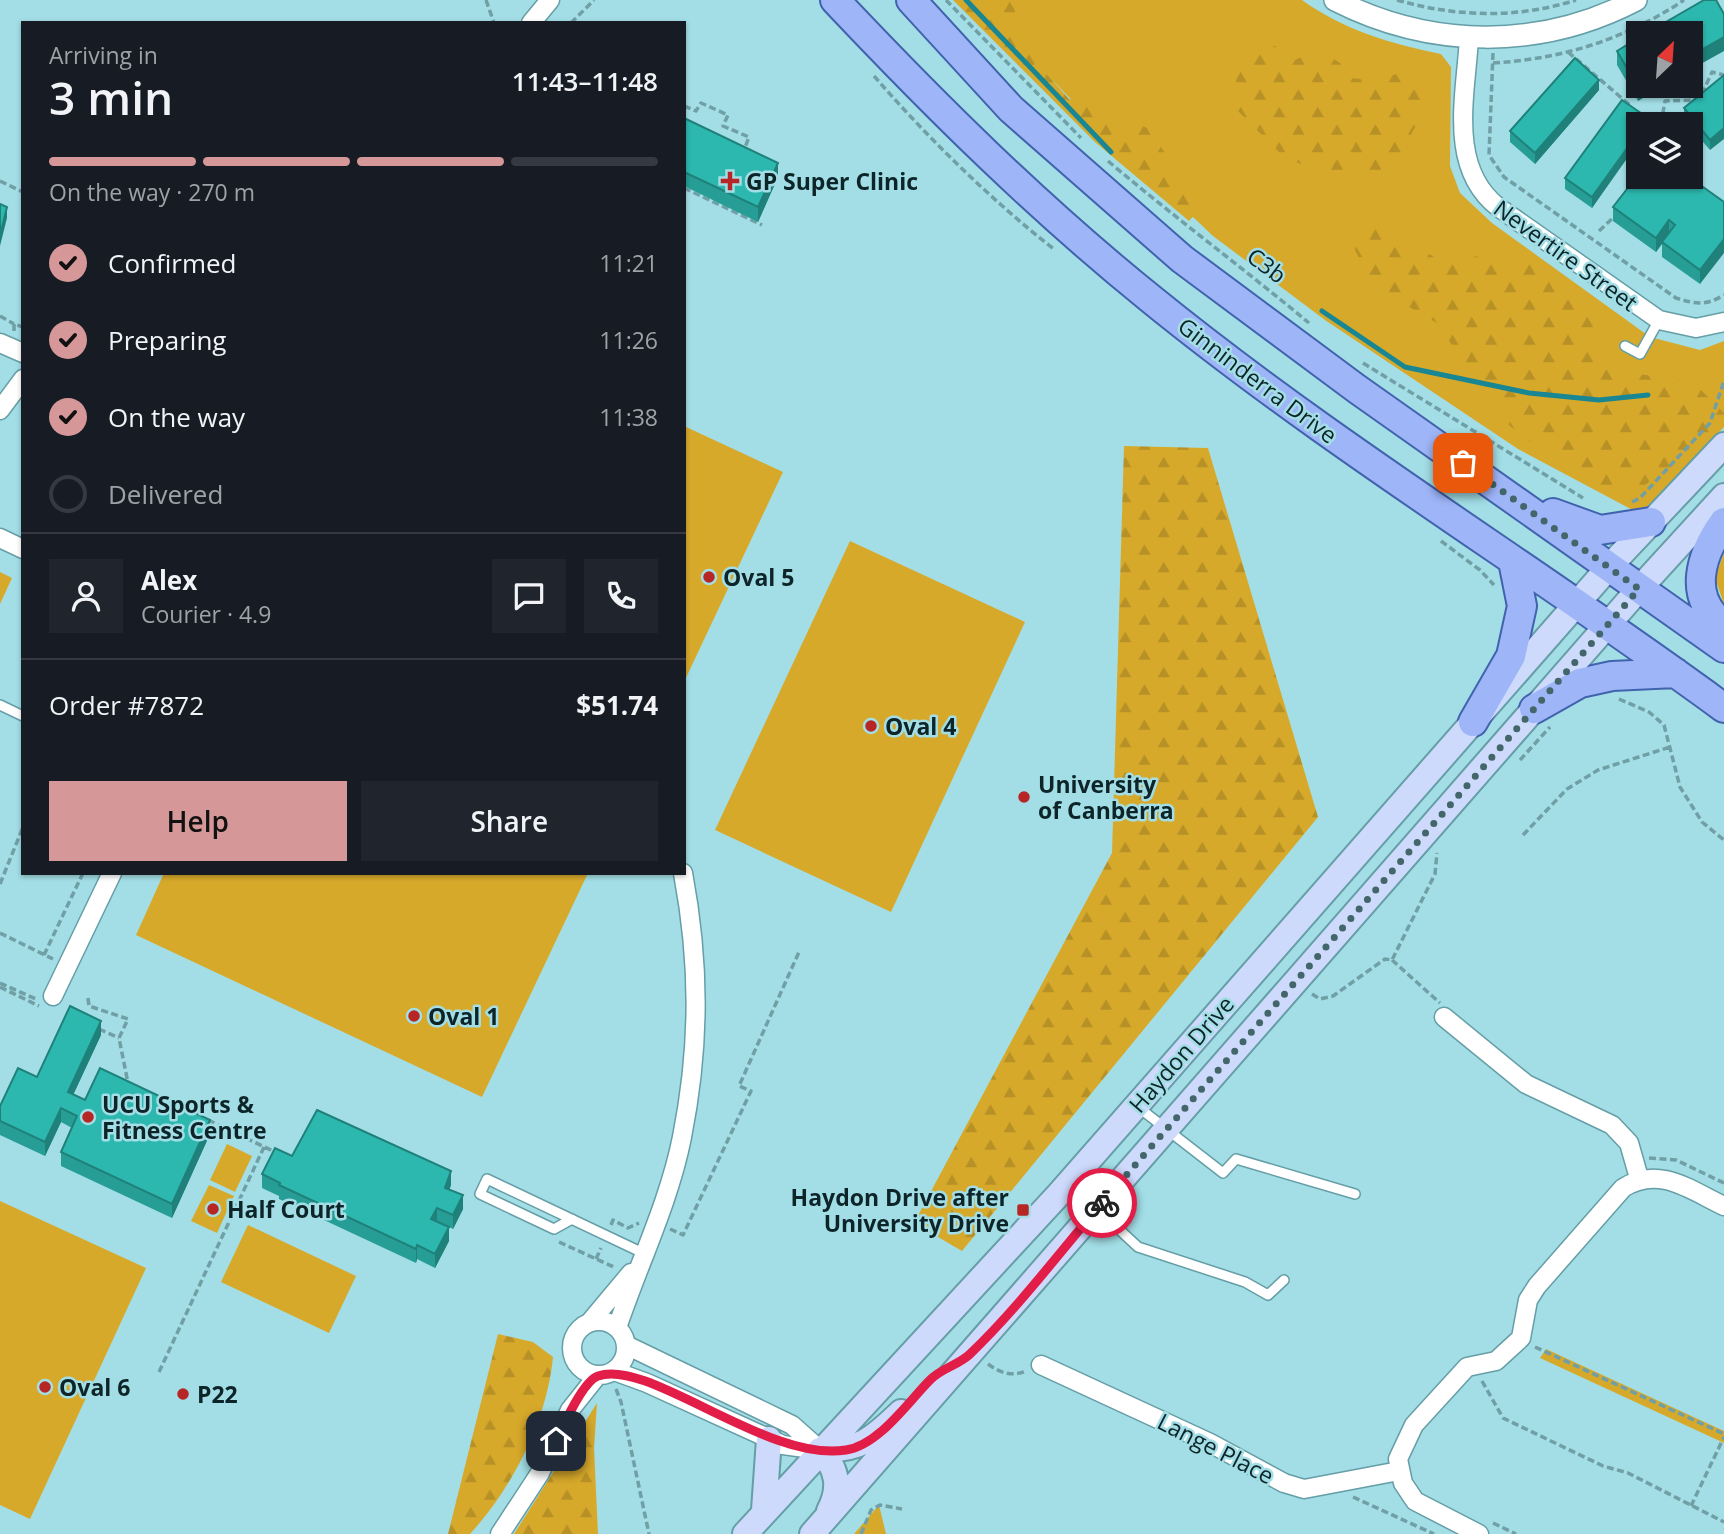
<!DOCTYPE html>
<html lang="en">
<head>
<meta charset="utf-8">
<style>
  :root { --surface:#171b24; --page:#20242c; --text:#f1f3f6; --muted:#9ea1a6; --line:#363941; --accent:#d69798 }
  body { margin:0; font-family:"Open Sans",sans-serif; background:var(--page); color:var(--text); height:100vh; display:flex; flex-direction:column; font-size:26px; white-space:nowrap }
  * { box-sizing:border-box; margin:0 }
  p { font-size:23px; color:var(--muted) }
  .icon { flex:none; width:38px; height:38px; fill:none; stroke:currentColor; stroke-width:2; stroke-linecap:round; stroke-linejoin:round }
  .map { position:relative; flex:1; overflow:hidden }
  .panel { position:absolute; left:21px; top:21px; width:665px; height:854px; display:flex; flex-direction:column; background:var(--surface); border-radius:0px; box-shadow:0 2px 5px #0004 }
  .panel>* { flex:none }
  .needle { width:46px; rotate:25deg }
  .fabs { position:absolute; left:1626px; top:21px; display:grid; gap:14px }
  .fabs a { display:grid; place-items:center; width:77px; height:77px; border-radius:0px; background:var(--surface); box-shadow:0 2px 5px #0004; font-size:35px }
  .pin { position:absolute; display:grid; place-items:center; width:60px; height:60px; color:#fff; margin:-30px; border-radius:14px; box-shadow:0 4px 10px #0006 }
  .courier { position:absolute; display:grid; place-items:center; width:70px; height:70px; margin:-35px; border:5px solid #e11d48; border-radius:50%; background:#fff; color:#222; box-shadow:0 2px 9px #0007 }
  .summary em { font-style:normal; font-weight:600 }
  .summary div { display:flex; flex-direction:column-reverse }
  .summary { display:flex; align-items:center; justify-content:space-between; height:119px; padding:0 28px }
  h1 { font-size:46px; font-weight:600; line-height:52px }
  .bar { display:grid; grid-template-columns:repeat(4,1fr); gap:10px 7px; align-content:center; height:84px; padding:0 28px }
  .bar i { height:9px; border-radius:5px; background:var(--line) }
  .bar .selected { background:var(--accent) }
  .bar p { grid-column:span 4 }
  .line { display:flex; align-items:center; gap:18px; padding:0 28px; border-top:2px solid var(--line) }
  .line div { flex:1 }
  .round { display:grid; place-items:center; flex:none; width:74px; height:74px; border-radius:0px; background:var(--page) }
  ol { padding:0 28px; list-style:none }
  li { display:flex; align-items:center; gap:21px; height:77px }
  li p { margin-inline-start:auto }
  li .icon { padding:7px; border-radius:50%; background:var(--accent); color:#111; stroke-width:4 }
  li:last-child { color:var(--muted) }
  li i { width:38px; height:38px; border:4px solid var(--line); border-radius:50% }
  .action { display:flex; gap:14px; margin-top:auto; padding:14px 28px }
  .action a { flex:1; height:80px; border-radius:0px; background:var(--accent); color:#111; font-size:28px; font-weight:600; line-height:80px; text-align:center }
  .action a+a { background:var(--page); color:var(--text) }
  .map>svg:first-child { display:block }
</style>
</head>
<body>
<div class="map">
<svg width="1724" height="1534" viewBox="0 0 1724 1534">
  <defs>
    <pattern id="forest-firs" width="22" height="20" patternUnits="userSpaceOnUse" patternTransform="scale(1.75)"><rect width="22" height="20" fill="#d7a92b"/><path d="M5 1l3.5 6h-7zM16 11l3.5 6h-7z" fill="#b79126"/></pattern>
  </defs>
  <rect width="100%" height="100%" fill="#a3dee6"/>
  <!-- green -->
  <path fill="#d7a92b" d="M975 0H1302C1344 30 1391 44 1441 54L1451 67 1450 166 1460 193 1492 223 1650 337 1700 350 1724 341V427L1642 515 1518 449 1325 320 1213 236 1089 118Z
    M684 426 783 472 684 682Z
    M850 541 1025 622 891 912 715 830Z
    M1724 553V604L1715 578Z
    M0 572 12 578 0 604Z
    M164 873H588L482 1097 136 935Z
    M227 1144 252 1156 235 1192 210 1180Z
    M209 1185 234 1196 217 1233 191 1221Z
    M0 1201 146 1268 30 1519 0 1505Z
    M248 1225 356 1276 329 1333 221 1282Z
    M1546 1349 1724 1431V1443L1540 1358Z
    M879 1505 886 1534H854Z"/>
  <!-- forest -->
  <path fill="url(#forest-firs)" d="M953 0H1018L1010 33 1069 99 1148 128 1202 207 1189 221 1095 142Z
    M1265 38 1293 61 1318 49 1340 63 1350 78 1372 80 1410 71 1425 82 1430 100 1402 151 1378 172 1318 170 1285 158 1236 109 1235 87 1242 50Z
    M1347 223C1392 230 1408 238 1445 265L1491 252 1510 260 1550 268 1593 323 1606 358 1639 374 1681 380 1701 390 1724 413V418L1692 453 1639 489 1611 491 1538 447 1502 420 1437 323 1390 296 1367 273 1347 235Z
    M1124 446 1208 448 1318 817 962 1251 914 1223 1112 853Z
    M498 1334 533 1342 553 1357C547 1420 513 1487 470 1534H448Z
    M597 1403 594 1448 598 1534H514Z"/>
  <g fill="none" stroke-linecap="round" stroke-linejoin="round">
    <!-- stream -->
    <path stroke="#188693" stroke-width="5" d="M966 0 1111 152
      M1322 311 1405 367 1529 393 1599 400 1648 395"/>
    <defs>
      <path id="service" d="M1625 346 1640 354 1659 320
        M0 705 23 716
        M1138 1107 1223 1173 1236 1159 1355 1194
        M1062 1195 1109 1220 1138 1247 1245 1282 1268 1295 1284 1280
        M572 1219 554 1229 480 1194 487 1179 643 1253"/>
      <path id="minor" d="M531 23 550 0
        M1469 38C1466 94 1447 167 1498 207L1659 320 1696 328 1724 322
        M0 343 23 353
        M0 410 23 379
        M0 538 23 549
        M53 996 112 873
        M1444 1017 1526 1084 1612 1125 1629 1143 1639 1178
        M572 1348a27 27 0 1 1 54 0a27 27 0 1 1-54 0Z
        M590 1322 631 1273
        M617 1328C638 1265 669 1203 682 1137 700 1046 700 964 683 873
        M626 1345 792 1425 819 1449
        M1041 1365 1210 1443 1284 1483 1304 1489 1399 1471
        M614 1371 647 1383 783 1445 820 1450
        M500 1534 540 1473 570 1410 597 1376
        M1479 1534 1415 1501 1403 1483 1398 1459 1414 1425 1467 1367 1496 1361 1521 1338 1528 1300 1537 1286 1623 1188C1659 1165 1690 1190 1724 1206"/>
      <path id="tertiary" d="M1335 0C1431 49 1540 50 1636 0"/>
      <path id="secondary" d="M820 1450C860 1451 873 1439 901 1412
        M820 1450C838 1469 841 1488 829 1511
        M764 1510 769 1439
        M745 1534 1059 1194 1609 567 1724 445
        M812 1534 1639 589 1724 496"/>
      <path id="primary" d="M835 0C935 106 1037 207 1151 299 1333 447 1535 569 1724 708
        M911 0 1011 109 1182 259 1357 389 1724 648
        M1553 513 1600 530 1651 522
        M1724 522C1701 554 1686 597 1724 625
        M1534 709 1580 683 1612 676 1676 673
        M1473 722 1511 656 1522 606 1513 561"/>
    </defs>
    <!-- service casing -->
    <use href="#service" stroke="#659ea6" stroke-width="12"/>
    <!-- minor casing -->
    <use href="#minor" stroke="#659ea6" stroke-width="21"/>
    <!-- tertiary casing -->
    <use href="#tertiary" stroke="#659ea6" stroke-width="24"/>
    <!-- secondary casing -->
    <use href="#secondary" stroke="#659ea6" stroke-width="28"/>
    <!-- primary casing -->
    <use href="#primary" stroke="#4163ad" stroke-width="32"/>
    <!-- path -->
    <path stroke="#709fa5" stroke-width="3.5" stroke-dasharray="7 3.5" stroke-linecap="butt" d="M486 0 494 23
      M946 0 1081 138
      M1397 0C1456 17 1517 19 1576 0
      M571 23 594 0
      M1568 52 1631 106
      M1493 53 1489 155 1504 177 1676 298C1695 304 1706 306 1724 295
      M1493 63C1563 59 1626 39 1684 0
      M874 76C928 138 990 199 1055 250
      M1702 94 1712 72 1724 75
      M684 106 696 111 701 103 728 115 723 126 749 137 744 150
      M1661 124 1665 101 1695 100
      M1108 161C1174 217 1243 268 1309 323
      M0 181 23 192
      M684 188 762 225
      M1599 231 1615 216
      M0 316 14 324
      M14 331V324L23 327
      M1363 363 1583 498
      M1632 502 1640 498 1710 423 1724 381
      M1441 541 1480 570 1494 585
      M1619 699 1649 712 1664 725 1680 787 1702 822 1724 840
      M1520 760 1550 727
      M1523 835 1567 789 1598 770 1670 747
      M0 884 23 827
      M0 933 53 959
      M44 955 83 873
      M1392 960 1440 1003
      M0 983 38 1000
      M0 987 39 1006
      M1312 994 1320 999 1333 996 1385 959 1392 960 1435 874 1437 853
      M88 998 89 1006 128 1019 119 1038 128 1083
      M99 1029 119 1038
      M208 1120 277 1153
      M1649 1158 1676 1160 1724 1183
      M611 1225 613 1220 628 1228 639 1223
      M670 1229 683 1235 751 1091 739 1086 799 952
      M559 1242 616 1268
      M596 1259 601 1248
      M1535 1347 1724 1434
      M988 1364C1000 1373 1012 1377 1026 1371
      M159 1372 264 1147
      M1482 1381 1503 1418 1603 1466 1628 1473 1724 1522
      M616 1389 621 1402 649 1534
      M1353 1497 1434 1534
      M1691 1506 1724 1437
      M1493 1523 1516 1534
      M861 1534 871 1510 880 1505 902 1509"/>
    <!-- service -->
    <use href="#service" stroke="#fff" stroke-width="9"/>
    <!-- minor -->
    <use href="#minor" stroke="#fff" stroke-width="18"/>
    <!-- tertiary -->
    <use href="#tertiary" stroke="#fff" stroke-width="21"/>
    <!-- secondary -->
    <use href="#secondary" stroke="#cedafc" stroke-width="24"/>
    <!-- primary -->
    <use href="#primary" stroke="#9eb5f8" stroke-width="28"/>
  </g>
  <!-- wall -->
  <path fill="#269e96" d="M1638 38V101L1617 65V51Z
    M1724 75 1710 150 1690 127V124H1689L1684 118V108Z
    M1599 90 1535 164 1510 142V131Z
    M684 118 778 177 758 222 684 186Z
    M1648 124 1592 208 1565 189V178Z
    M1724 202 1700 284 1662 257V244L1656 252 1613 221V207Z
    M101 1035 73 1095 85 1100 210 1134 172 1218 61 1166V1152L72 1128 61 1122 45 1156 0 1135V1106L37 1077Z
    M292 1156 451 1185 449 1190 463 1209 453 1229 449 1227V1241L435 1268 417 1259 416 1263 279 1199V1196L262 1188V1174Z"/>
  <!-- shaded-wall -->
  <path fill="#1f817a" d="M1724 37V51L1690 70V56Z
    M1599 80V90L1535 164V153Z
    M1640 86H1664L1638 101V87Z
    M1724 128V139L1710 150V140Z
    M1638 133V143L1592 208V197Z
    M778 163V177L758 222V207Z
    M7 207V218L0 246V235Z
    M1669 220V234L1656 252V238Z
    M1724 239V253L1700 284V270Z
    M101 1021V1035L68 1106V1092Z
    M61 1108V1122L45 1156V1142Z
    M210 1120V1134L172 1218V1204Z
    M451 1171V1185L445 1202V1188Z
    M463 1195V1209L453 1229V1215Z
    M437 1208V1222L431 1219Z
    M449 1227V1241L435 1268V1254Z
    M417 1245V1259L416 1263V1249Z"/>
  <!-- building -->
  <path fill="#2cb8ae" stroke="#1f817a" stroke-width="2" d="M1704 0H1716L1724 14V37L1690 56V33H1647Z
    M1638 38V86H1640L1638 87 1617 51Z
    M1575 58 1599 80 1535 153 1510 131Z
    M1724 75V128L1710 140 1684 108Z
    M1622 100 1648 118 1644 124H1638V133L1592 197 1565 178Z
    M684 118 778 163 758 207 684 172Z
    M1638 175V177H1689L1724 202V239L1700 270 1662 242 1675 225 1669 220 1656 238 1613 207Z
    M0 204 7 207 0 235Z
    M70 1006 101 1021 68 1092 85 1100 100 1068 210 1120 172 1204 61 1152 77 1116 61 1108 45 1142 0 1121V1106L18 1068 37 1077Z
    M317 1110 451 1171 445 1188 463 1195 453 1215 437 1208 431 1219 449 1227 435 1254 417 1245 416 1249 279 1185 280 1183 262 1174 275 1148 292 1156Z"/>
  <g fill="none" stroke-linecap="round" stroke-linejoin="round">
    <!-- done -->
    <path stroke="#42666a" stroke-width="7" stroke-dasharray="0 12.6" d="M1102 1203 1639 589 1463 463"/>
    <!-- route -->
    <path stroke="#e11d48" stroke-width="9" d="M556 1441C563 1426 583 1381 598 1376 649 1358 767 1463 846 1450 879 1445 908 1402 930 1380 941 1368 959 1365 970 1354 1018 1308 1059 1253 1102 1203"/>
  </g>
  <!-- markers -->
  <g fill="#b62624" stroke="#a3dee6" stroke-width="2.5">
    <path d="M726.5 170.5h7v7h7v7h-7v7h-7v-7h-7v-7h7z"/>
    <circle cx="709" cy="577" r="7"/>
    <circle cx="871" cy="726" r="7"/>
    <circle cx="1024" cy="797" r="7"/>
    <circle cx="414" cy="1016" r="7"/>
    <circle cx="88" cy="1117" r="7"/>
    <circle cx="213" cy="1209" r="7"/>
    <rect x="1016" y="1203" width="14" height="14" rx="3.5"/>
    <circle cx="45" cy="1387" r="7"/>
    <circle cx="183" cy="1394" r="7"/>
  </g>
  <g text-anchor="middle" dominant-baseline="central" stroke-width="5" stroke-linejoin="round" paint-order="stroke">
    <!-- poi labels -->
    <g font-size="23" font-weight="bold" fill="#0d2528" stroke="#a3dee6" text-anchor="start">
      <text x="746" y="181">GP Super Clinic</text>
      <text x="723" y="577">Oval 5</text>
      <text x="885" y="726">Oval 4</text>
      <text x="1038" y="784">University<tspan x="1038" dy="26">of Canberra</tspan></text>
      <text x="428" y="1016">Oval 1</text>
      <text x="102" y="1104">UCU Sports &amp;<tspan x="102" dy="26">Fitness Centre</tspan></text>
      <text x="1009" y="1197" text-anchor="end">Haydon Drive after<tspan x="1009" dy="26">University Drive</tspan></text>
      <text x="227" y="1209">Half Court</text>
      <text x="59" y="1387">Oval 6</text>
      <text x="197" y="1394">P22</text>
    </g>
    <!-- street labels -->
    <g font-size="23" fill="#0d2528" stroke="#a3dee6">
      <text transform="translate(1566 255) rotate(36)">Nevertire Street</text>
      <text transform="translate(1267 265) rotate(37)">C3b</text>
      <text transform="translate(1258 380) rotate(37)">Ginninderra Drive</text>
      <text transform="translate(1181 1054) rotate(-49)">Haydon Drive</text>
      <text transform="translate(1216 1448) rotate(27)">Lange Place</text>
    </g>
  </g>
</svg>
<div class="fabs">
<a><svg class="needle" viewBox="-14 -14 28 28"><path d="M0-13l5 13h-10z" fill="#e53935"/><path d="M0 13l5-13h-10z" fill="#9ea1a6"/></svg></a>
<a><svg class="icon" aria-label="layers" viewBox="0 0 24 24"><path d="M12 4l9 5-9 5-9-5zM3 14l9 5 9-5"/></svg></a>
</div>
<div class="pin" style="left:1463px;top:463px;background:#ea580c"><svg class="icon" aria-label="bag" viewBox="0 0 24 24"><path d="M5 8h14l-1 12H6zM9 8a3 3 0 0 1 6 0"/></svg></div>
<div class="pin" style="left:556px;top:1441px;background:#1f2937"><svg class="icon" aria-label="home" viewBox="0 0 24 24"><path d="M3 11l9-7 9 7M6 9v11h12V9"/></svg></div>
<div class="courier" style="left:1102px;top:1203px"><svg class="icon" aria-label="bike" viewBox="0 0 24 24"><circle cx="6" cy="16" r="4"/><circle cx="18" cy="16" r="4"/><path d="M6 16l4-8h5l3 8M10 8l3 8H6M13 5h3"/></svg></div>
<section class="panel">
<div class="summary"><div><h1>3 min</h1><p>Arriving in</p></div><em>11:43–11:48</em></div>
<div class="bar"><i class="selected"></i><i class="selected"></i><i class="selected"></i><i></i><p>On the way · 270 m</p></div>
<ol>
<li><svg class="icon" aria-label="check" viewBox="0 0 24 24"><path d="M5 12l5 5 9-10"/></svg>Confirmed<p>11:21</p></li>
<li><svg class="icon" aria-label="check" viewBox="0 0 24 24"><path d="M5 12l5 5 9-10"/></svg>Preparing<p>11:26</p></li>
<li><svg class="icon" aria-label="check" viewBox="0 0 24 24"><path d="M5 12l5 5 9-10"/></svg>On the way<p>11:38</p></li>
<li><i></i>Delivered</li>
</ol>
<div class="line" style="height:126px"><a class="round"><svg class="icon" aria-label="person" viewBox="0 0 24 24"><circle cx="12" cy="8" r="4"/><path d="M4 21q1-7 8-7t8 7"/></svg></a><div><b>Alex</b><p>Courier · 4.9</p></div><a class="round"><svg class="icon" aria-label="chat" viewBox="0 0 24 24"><path d="M4 5h16v11H9l-5 4z"/></svg></a><a class="round"><svg class="icon" aria-label="phone" viewBox="0 0 24 24"><path d="M5 4h4l2 5-3 2q2 4 5 5l2-3 5 2v4C11 20 4 13 5 4z"/></svg></a></div>
<div class="line" style="height:91px"><div>Order #7872</div><b>$51.74</b></div>
<div class="action"><a>Help</a><a>Share</a></div>
</section>
</div>
</body>
</html>
